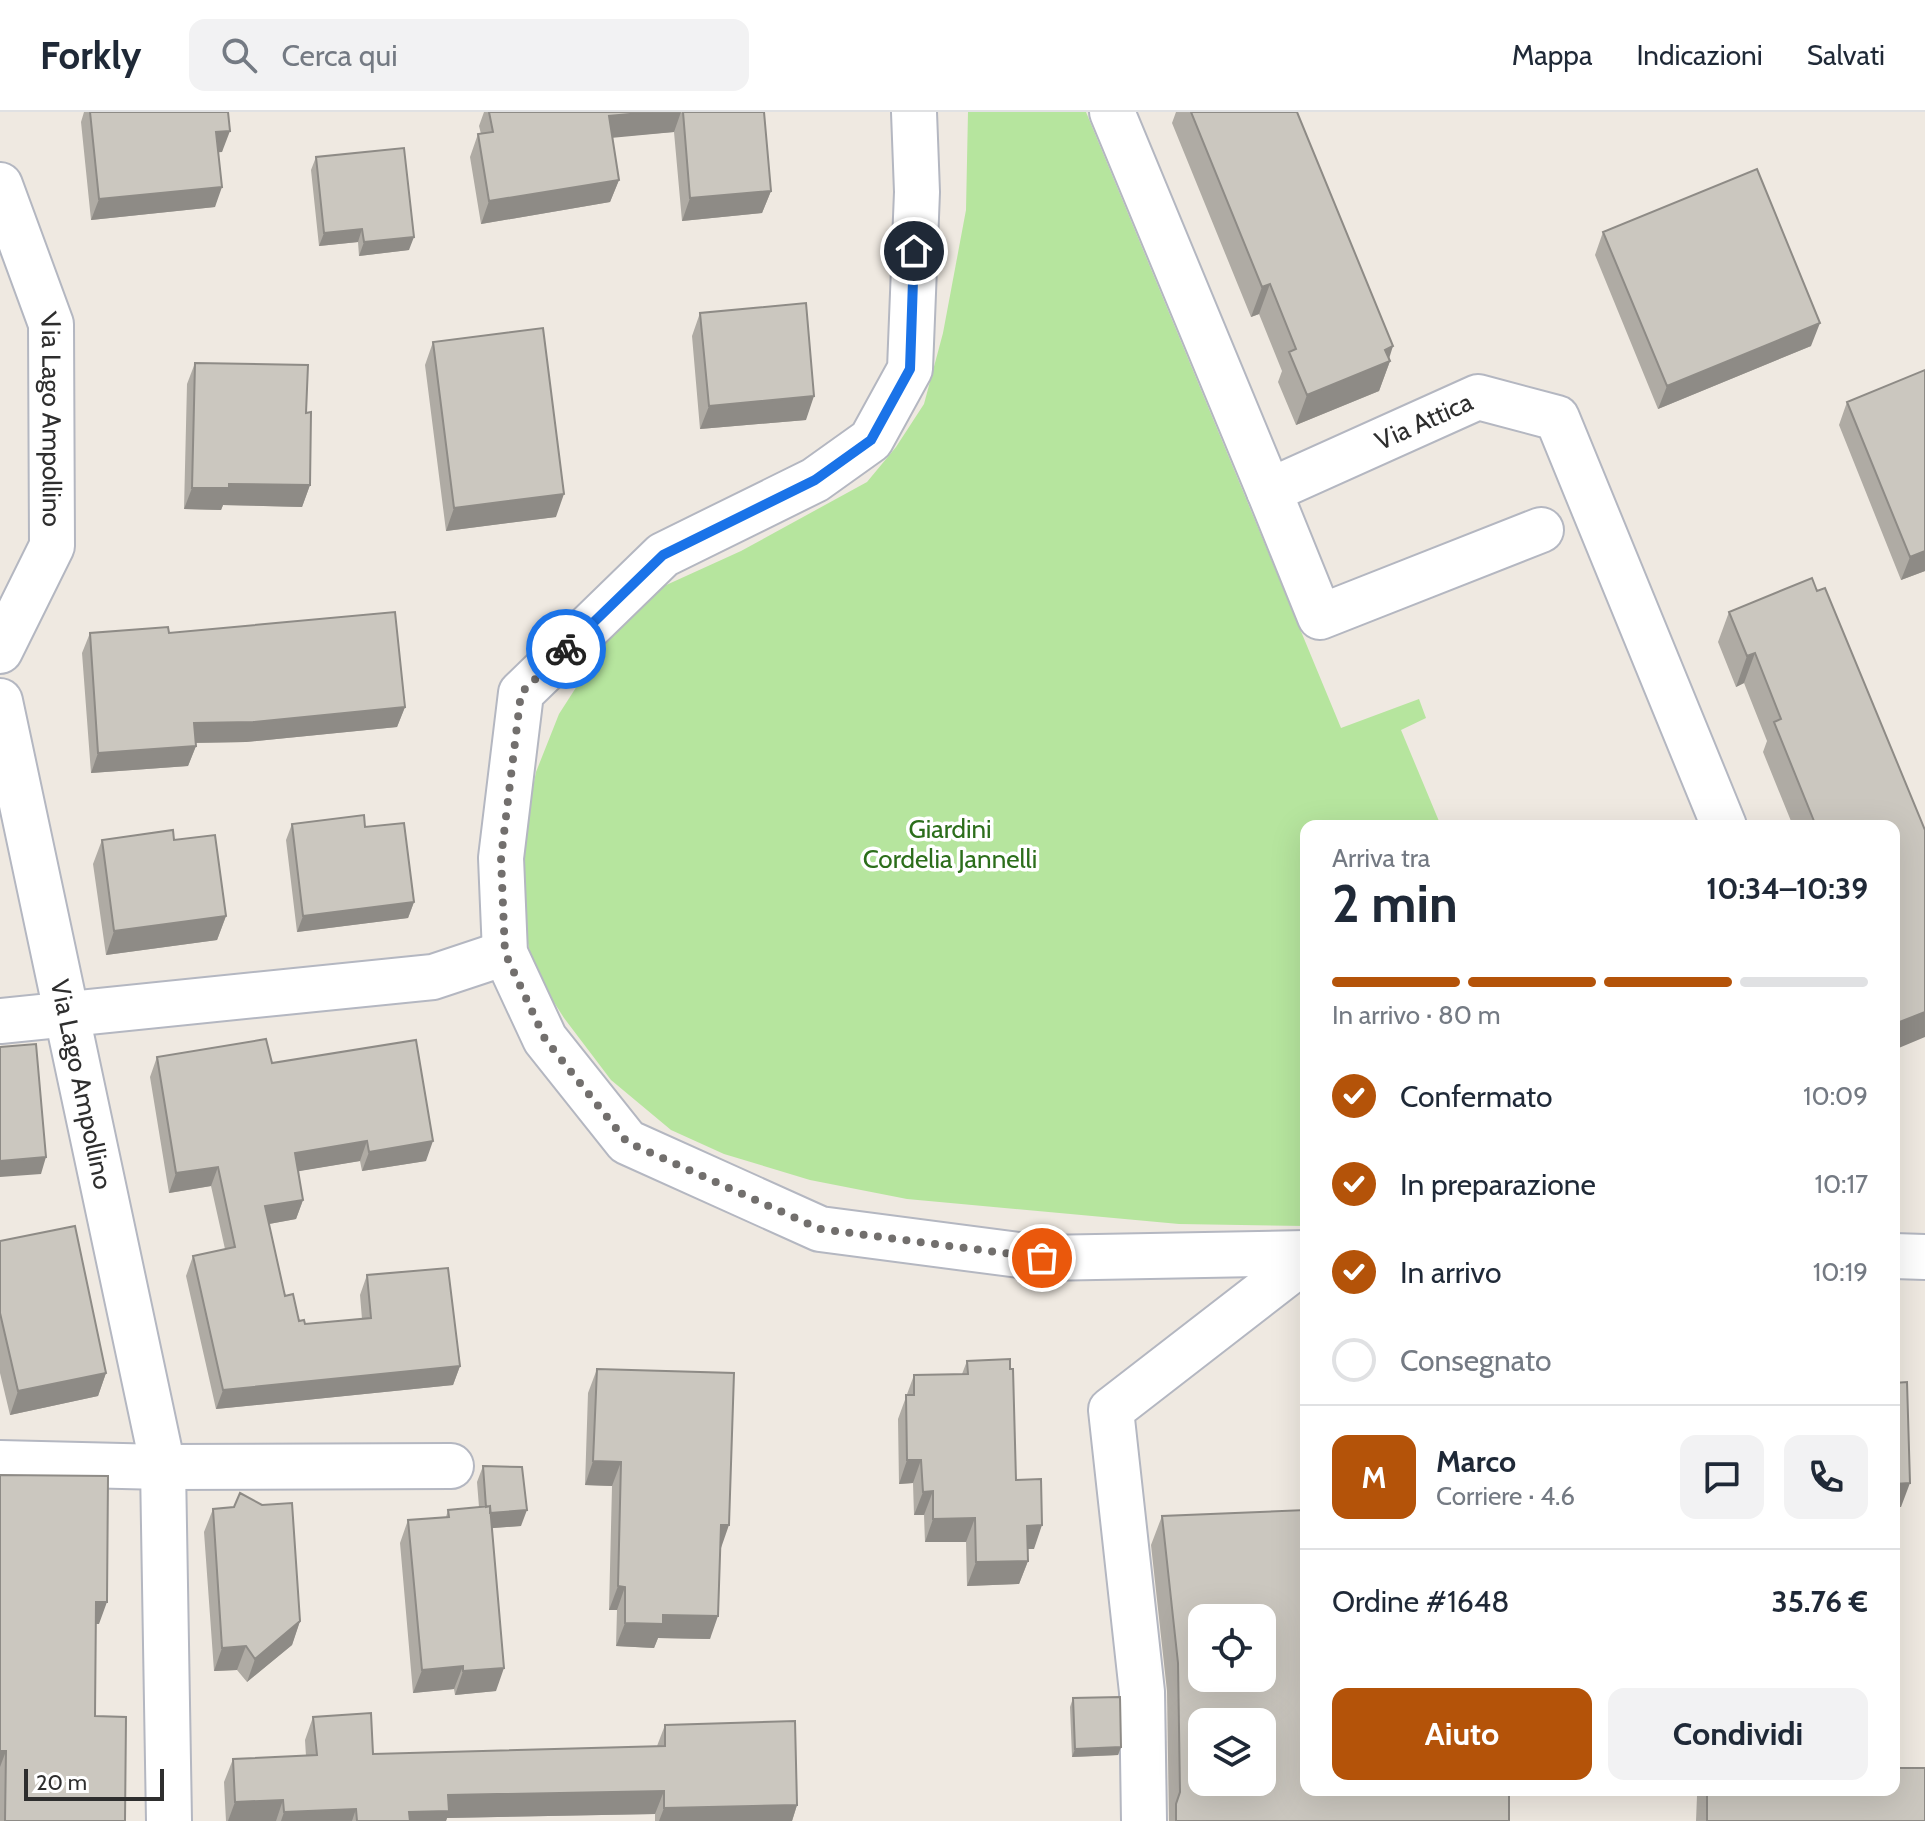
<!DOCTYPE html>
<html lang="it">
<head>
<meta charset="utf-8">
<style>
  :root { --surface:#fff; --page:#f2f2f3; --text:#1f2937; --muted:#747a83; --line:#e0e1e3; --accent:#b45309 }
  body { margin:0; font-family:Cabin,sans-serif; background:var(--page); color:var(--text); height:100vh; display:flex; flex-direction:column; font-size:30px; white-space:nowrap }
  * { box-sizing:border-box; margin:0 }
  p { font-size:26px; color:var(--muted) }
  .icon { flex:none; width:44px; height:44px; fill:none; stroke:currentColor; stroke-width:2; stroke-linecap:round; stroke-linejoin:round }
  .map { position:relative; flex:1; overflow:hidden }
  .sheet { position:absolute; left:1300px; top:708px; width:600px; height:976px; display:flex; flex-direction:column; background:var(--surface); border-radius:16px; box-shadow:0 8px 32px #0002 }
  .sheet>* { flex:none }
  .controls { position:absolute; left:1188px; top:1492px; display:grid; gap:16px }
  .controls a { display:grid; place-items:center; width:88px; height:88px; border-radius:16px; background:var(--surface); box-shadow:0 8px 32px #0002; font-size:40px }
  .scale { position:absolute; left:24px; bottom:20px; width:140px; box-sizing:border-box; padding-left:8px; border:4px solid #2e2e2e; border-top:0; font-size:22px; line-height:28px; white-space:nowrap; color:#2e2e2e; -webkit-text-stroke:6px #fff; paint-order:stroke }
  .pin { position:absolute; display:grid; place-items:center; width:68px; height:68px; color:#fff; margin:-34px; border:4px solid #fff; border-radius:50%; box-shadow:0 2px 8px #0007 }
  .courier { position:absolute; display:grid; place-items:center; width:80px; height:80px; margin:-40px; border:6px solid #1a73e8; border-radius:50%; background:#fff; color:#222; box-shadow:0 2px 10px #0007 }
  .head em { font-style:normal; font-weight:800 }
  .head div { display:flex; flex-direction:column-reverse }
  .head { display:flex; align-items:center; justify-content:space-between; height:136px; padding:0 32px }
  h1 { font-size:52px; font-weight:800; line-height:60px }
  .bar { display:grid; grid-template-columns:repeat(4,1fr); gap:12px 8px; align-content:center; height:96px; padding:0 32px }
  .bar i { height:10px; border-radius:6px; background:var(--line) }
  .bar .selected { background:var(--accent) }
  .bar p { grid-column:span 4 }
  .line { display:flex; align-items:center; gap:20px; padding:0 32px; border-top:2px solid var(--line) }
  .line div { flex:1 }
  .round { display:grid; place-items:center; flex:none; width:84px; height:84px; border-radius:16px; background:var(--page) }
  ol { padding:0 32px; list-style:none }
  li { display:flex; align-items:center; gap:24px; height:88px }
  li p { margin-inline-start:auto }
  li .icon { padding:8px; border-radius:50%; background:var(--accent); color:#fff; stroke-width:4 }
  li:last-child { color:var(--muted) }
  li i { width:44px; height:44px; border:4px solid var(--line); border-radius:50% }
  .cta { display:flex; gap:16px; margin-top:auto; padding:16px 32px }
  .cta a { flex:1; height:92px; border-radius:16px; background:var(--accent); color:#fff; font-size:32px; font-weight:800; line-height:92px; text-align:center }
  .cta a+a { background:var(--page); color:var(--text) }
  header { display:flex; align-items:center; gap:48px; box-sizing:border-box; height:112px; padding:0 40px; background:var(--surface); border-bottom:2px solid var(--line) }
  header strong { font-size:38px }
  nav { display:flex; gap:44px; margin-inline-start:auto; font-size:28px }
  .search { width:560px; height:72px; background:var(--page); display:flex; align-items:center; gap:20px; box-sizing:border-box; padding:0 28px; border-radius:16px; color:var(--muted); font-size:30px }
  .map>svg:first-child { display:block }
</style>
</head>
<body>
<header>
<strong>Forkly</strong>
<div class="search"><svg class="icon" aria-label="search" viewBox="0 0 24 24"><circle cx="10" cy="10" r="6"/><path d="M15 15l6 6"/></svg>Cerca qui</div>
<nav><a>Mappa</a><a>Indicazioni</a><a>Salvati</a></nav>
</header>
<div class="map">
<svg width="1925" height="1709" viewBox="0 0 1925 1709">
  <rect width="100%" height="100%" fill="#efe9e1"/>
  <!-- green -->
  <path fill="#b6e59e" d="M968 0H1086L1341 616 1419 587 1426 606 1401 618 1441 714H1306V1114L1179 1112 907 1087 810 1068 724 1042 671 1018 611 968 564 906 534 859 522 803V730L536 660 559 602 593 549 623 508 664 474 741 439 867 370 896 335 924 292 943 221 966 98Z"/>
  <g fill="none" stroke-linecap="round" stroke-linejoin="round">
    <defs>
      <g id="minor">
        <path d="M914 0 917 80 910 257 871 328 815 368 663 443 521 581 501 746 505 841 545 927 627 1030 820 1117 1042 1146 1306 1141"/>
        <path id="s1" d="M1112 0 1269 379 1478 285 1557 306 1724 714"/>
        <path id="s2" d="M0 73 51 212 52 434 0 539"/>
        <path d="M1269 379 1320 505 1541 418"/>
        <path id="s3" d="M0 589 163 1355 169 1709"/>
        <path d="M0 909 433 865 505 841"/>
        <path d="M1894 1144 1925 1145"/>
        <path d="M0 1351 163 1355 451 1354"/>
        <path d="M1144 1709 1142 1580 1111 1298 1306 1147"/>
      </g>
    </defs>
    <!-- minor casing -->
    <use href="#minor" stroke="#b4b7c1" stroke-width="48"/>
    <!-- minor -->
    <use href="#minor" stroke="#fff" stroke-width="44"/>
  </g>
  <!-- wall -->
  <path fill="#afaba4" d="M84 0H228L222 40H219L215 95 91 108 81 10Z
    M484 0H764L771 79 762 101 682 109 674 20 612 25 619 68 610 90 481 112 470 45 478 22H481L479 14Z
    M1176 0H1297L1390 249 1379 279 1296 313 1278 270 1282 259 1259 202 1251 205 1172 11Z
    M316 45 409 138 359 144 358 130 319 134 311 58Z
    M1603 120 1811 234 1658 297 1595 143Z
    M700 201 806 308 700 317 692 224Z
    M433 230 556 405 446 419 425 253Z
    M195 251 306 301 310 373 302 395 223 393 221 398 184 397 187 272Z
    M1925 258V459L1901 468 1839 313 1847 290Z
    M1817 479 1925 718 1894 938V714H1793L1763 640 1767 629 1744 571 1736 575 1718 530 1729 500Z
    M90 521H169L405 595 397 615 246 630 195 631 196 634 188 654 91 661 82 541Z
    M292 712 365 715 414 790 408 806 297 820 286 728Z
    M102 728H174L226 804 217 828 106 843 93 752Z
    M157 945 272 951 426 1049 362 1059 360 1049 298 1059 303 1088 296 1107 269 1112 285 1184 299 1209 305 1212 362 1207 360 1183 367 1163 460 1254 453 1273 216 1297 186 1164 193 1144 225 1137 211 1074 169 1081 150 965Z
    M0 1129 106 1261 98 1284 10 1303 0 1261Z
    M967 1249 1016 1368 1034 1437H1028V1449L1019 1472 967 1474 966 1430H925L924 1403H914L913 1371 899 1372 898 1307 914 1263 962 1262Z
    M597 1257 721 1436 710 1527 658 1526 654 1536 616 1534 617 1498H609L612 1374 585 1373 588 1281Z
    M483 1354 521 1414 491 1416 496 1579 455 1583 454 1577 413 1581 400 1431 408 1408 446 1405 448 1398 479 1395 477 1370Z
    M0 1363 99 1512H96L95 1604 125 1709H0Z
    M213 1397 300 1509 292 1533 247 1570 237 1558 214 1559 204 1420Z
    M1162 1404 1306 1678 1509 1709H1169L1167 1579 1151 1433Z
    M1073 1586 1121 1635 1118 1643 1072 1645 1070 1595Z
    M313 1605 373 1642 657 1634 665 1613 797 1693 792 1709H655V1702L447 1706 446 1709H226L224 1670 233 1647 306 1644 305 1628Z
    M1699 1678H1894L1925 1709H1696L1697 1684Z"/>
  <!-- shaded-wall -->
  <path fill="#8e8b86" d="M652 0H681L674 20 600 27 609 4Z
    M230 19 222 40 209 41 216 20Z
    M619 68 610 90 481 112 489 89Z
    M222 75 215 95 91 108 99 87Z
    M771 79 762 101 682 109 690 86Z
    M362 117 358 130 319 134 324 121Z
    M414 125 409 138 359 144 364 130Z
    M1270 172 1259 202 1251 205 1262 175Z
    M1820 211 1811 234 1658 297 1667 274Z
    M1393 234 1388 250 1390 249 1379 279 1296 313 1307 283Z
    M814 284 806 308 700 317 709 294Z
    M229 372 310 373 302 395 223 393 221 398 184 397 192 376Z
    M564 382 556 405 446 419 454 396Z
    M1925 439V459L1901 468 1910 445Z
    M1755 541 1744 571 1736 575 1747 544Z
    M405 595 397 615 246 630 186 631 194 611Z
    M196 634 188 654 91 661 98 641Z
    M414 790 408 806 297 820 303 804Z
    M226 804 217 828 106 843 114 819Z
    M1925 900V925L1894 938V920L1897 911Z
    M367 1029 360 1049 288 1061 295 1041Z
    M433 1029 426 1049 362 1059 369 1040Z
    M46 1045 41 1062 0 1065V1049Z
    M218 1055 211 1074 169 1081 176 1061Z
    M303 1088 296 1107 258 1114 265 1094Z
    M460 1254 453 1273 216 1297 223 1278Z
    M106 1261 98 1284 10 1303 18 1279Z
    M907 1348H921L913 1371 899 1372Z
    M593 1349 621 1350 612 1374 585 1373Z
    M1910 1371 1901 1395H1894V1372Z
    M933 1379 924 1403H914L923 1380Z
    M527 1398 521 1414 481 1417 487 1401Z
    M975 1406 966 1430H925L933 1407Z
    M721 1413H729L721 1436Z
    M1042 1413 1034 1437H1019L1027 1414Z
    M1028 1449 1019 1472 967 1474 976 1450Z
    M618 1474 625 1475 617 1498H609Z
    M96 1490H107L99 1512H88Z
    M663 1503 718 1504 710 1527 658 1526 654 1536 616 1534 625 1511Z
    M300 1509 292 1533 247 1570 255 1547Z
    M246 1534 237 1558 214 1559 222 1536Z
    M463 1554 454 1577 413 1581 422 1558Z
    M504 1556 496 1579 455 1583 463 1559Z
    M1121 1635 1118 1643 1072 1645 1075 1637Z
    M0 1639H6L0 1655Z
    M664 1679 655 1702 447 1706 446 1709H406L409 1700 448 1683Z
    M283 1688 276 1709H228L235 1690Z
    M797 1693 792 1709H659L664 1696Z
    M356 1697 352 1709H281L284 1700Z"/>
  <!-- building -->
  <path fill="#cbc7bf" stroke="#8e8b86" stroke-width="2" fill-rule="evenodd" d="M90 0H228L230 19 216 20 222 75 99 87Z
    M489 0H652L609 4 619 68 489 89 478 22 493 20Z
    M683 0H764L771 79 690 86Z
    M1191 0H1297L1393 234 1385 238 1390 249 1307 283 1289 240 1296 237 1270 172 1262 175Z
    M404 36 414 125 364 130 362 117 324 121 316 45Z
    M1757 57 1820 211 1667 274 1603 120Z
    M806 191 814 284 709 294 700 201Z
    M543 216 564 382 454 396 433 230Z
    M195 251 308 253 306 301 311 300 310 373 229 372V376H192Z
    M1925 258V439L1910 445 1847 290Z
    M1812 466 1817 479 1825 476 1925 718V900L1897 911 1894 903V714H1816L1774 610 1781 607 1755 541 1747 544 1729 500Z
    M395 500 405 595 253 610 194 611 196 634 98 641 90 521 168 515 169 521Z
    M364 703 365 715 404 711 414 790 303 804 292 712Z
    M173 718 174 728 215 723 226 804 114 819 102 728Z
    M266 927 272 951 416 928 433 1029 369 1040 367 1029 295 1041 303 1088 265 1094 285 1184 293 1182 299 1209 304 1208 305 1212 371 1206 367 1163 448 1156 460 1254 223 1278 193 1144 235 1135 218 1055 176 1061 157 945Z
    M36 932 46 1045 0 1049V935Z
    M75 1114 106 1261 18 1279 0 1201V1129Z
    M1010 1247V1257H1013L1016 1368 1041 1367 1042 1413 1027 1414 1028 1449 976 1450 975 1406 933 1407V1379L923 1380 921 1348H907L906 1283H914V1263L968 1262 967 1249Z
    M597 1257 734 1261 729 1413H721L718 1504 663 1503V1512L625 1511V1475L618 1474 621 1350 593 1349Z
    M1907 1270 1910 1371 1894 1372V1271Z
    M483 1354 522 1355 527 1398 490 1401V1394L486 1395Z
    M0 1363 108 1364 107 1490H96L95 1604 126 1605 125 1709H5L6 1639H0Z
    M240 1381 262 1393 292 1391 300 1509 255 1547 246 1534 222 1536 213 1397 234 1395Z
    M490 1394 504 1556 463 1559V1554L422 1558 408 1408 449 1405 448 1398Z
    M1306 1398V1678H1509V1709H1176V1692L1180 1680 1178 1551 1162 1404ZM1202 1506H1262V1566H1202ZM1202 1610H1262V1670H1202Z
    M1120 1585 1121 1635 1075 1637 1073 1586Z
    M371 1601 373 1642 665 1634V1613L795 1609 797 1693 664 1696V1679L448 1683 449 1699 409 1700 410 1709H357L356 1697 284 1700 283 1688 235 1690 233 1647 317 1643 313 1605Z
    M1894 1656H1925V1709H1707V1678H1894Z"/>
  <g fill="none" stroke-linecap="round" stroke-linejoin="round">
    <!-- done -->
    <path stroke="#726f6d" stroke-width="8" stroke-dasharray="0 14.4" d="M566 537 521 581 501 746 505 841 545 927 627 1030 820 1117 1042 1146"/>
    <!-- route -->
    <path stroke="#1a73e8" stroke-width="10" d="M566 537 663 443 815 368 871 328 910 257 914 139"/>
  </g>
  <g text-anchor="middle" dominant-baseline="central" stroke-width="7" stroke-linejoin="round" paint-order="stroke">
    <!-- street labels -->
    <g font-size="26" fill="#2e2e2e" stroke="#fff">
      <text stroke="none"><textPath href="#s2" startOffset="244">Via Lago Ampollino</textPath></text>
      <text stroke="none"><textPath href="#s1" startOffset="580">Via Attica</textPath></text>
      <text stroke="none"><textPath href="#s3" startOffset="392">Via Lago Ampollino</textPath></text>
    </g>
    <!-- park labels -->
    <g font-size="26" fill="#2c6e1b" stroke="#fff">
      <text x="950" y="717">Giardini<tspan x="950" dy="30">Cordelia Jannelli</tspan></text>
    </g>
  </g>
</svg>
<div class="controls">
<a><svg class="icon" aria-label="locate" viewBox="0 0 24 24"><circle cx="12" cy="12" r="6"/><path d="M12 2v4M12 18v4M2 12h4M18 12h4"/></svg></a>
<a><svg class="icon" aria-label="layers" viewBox="0 0 24 24"><path d="M12 4l9 5-9 5-9-5zM3 14l9 5 9-5"/></svg></a>
</div>
<div class="scale">20 m</div>
<div class="pin" style="left:1042px;top:1146px;background:#ea580c"><svg class="icon" aria-label="bag" viewBox="0 0 24 24"><path d="M5 8h14l-1 12H6zM9 8a3 3 0 0 1 6 0"/></svg></div>
<div class="pin" style="left:914px;top:139px;background:#1f2937"><svg class="icon" aria-label="home" viewBox="0 0 24 24"><path d="M3 11l9-7 9 7M6 9v11h12V9"/></svg></div>
<div class="courier" style="left:566px;top:537px"><svg class="icon" aria-label="bike" viewBox="0 0 24 24"><circle cx="6" cy="16" r="4"/><circle cx="18" cy="16" r="4"/><path d="M6 16l4-8h5l3 8M10 8l3 8H6M13 5h3"/></svg></div>
<section class="sheet">
<div class="head"><div><h1>2 min</h1><p>Arriva tra</p></div><em>10:34–10:39</em></div>
<div class="bar"><i class="selected"></i><i class="selected"></i><i class="selected"></i><i></i><p>In arrivo · 80 m</p></div>
<ol>
<li><svg class="icon" aria-label="check" viewBox="0 0 24 24"><path d="M5 12l5 5 9-10"/></svg>Confermato<p>10:09</p></li>
<li><svg class="icon" aria-label="check" viewBox="0 0 24 24"><path d="M5 12l5 5 9-10"/></svg>In preparazione<p>10:17</p></li>
<li><svg class="icon" aria-label="check" viewBox="0 0 24 24"><path d="M5 12l5 5 9-10"/></svg>In arrivo<p>10:19</p></li>
<li><i></i>Consegnato</li>
</ol>
<div class="line" style="height:144px"><b class="round" style="background:var(--accent);color:#fff">M</b><div><b>Marco</b><p>Corriere · 4.6</p></div><a class="round"><svg class="icon" aria-label="chat" viewBox="0 0 24 24"><path d="M4 5h16v11H9l-5 4z"/></svg></a><a class="round"><svg class="icon" aria-label="phone" viewBox="0 0 24 24"><path d="M5 4h4l2 5-3 2q2 4 5 5l2-3 5 2v4C11 20 4 13 5 4z"/></svg></a></div>
<div class="line" style="height:104px"><div>Ordine #1648</div><b>35.76 €</b></div>
<div class="cta"><a>Aiuto</a><a>Condividi</a></div>
</section>
</div>
</body>
</html>
